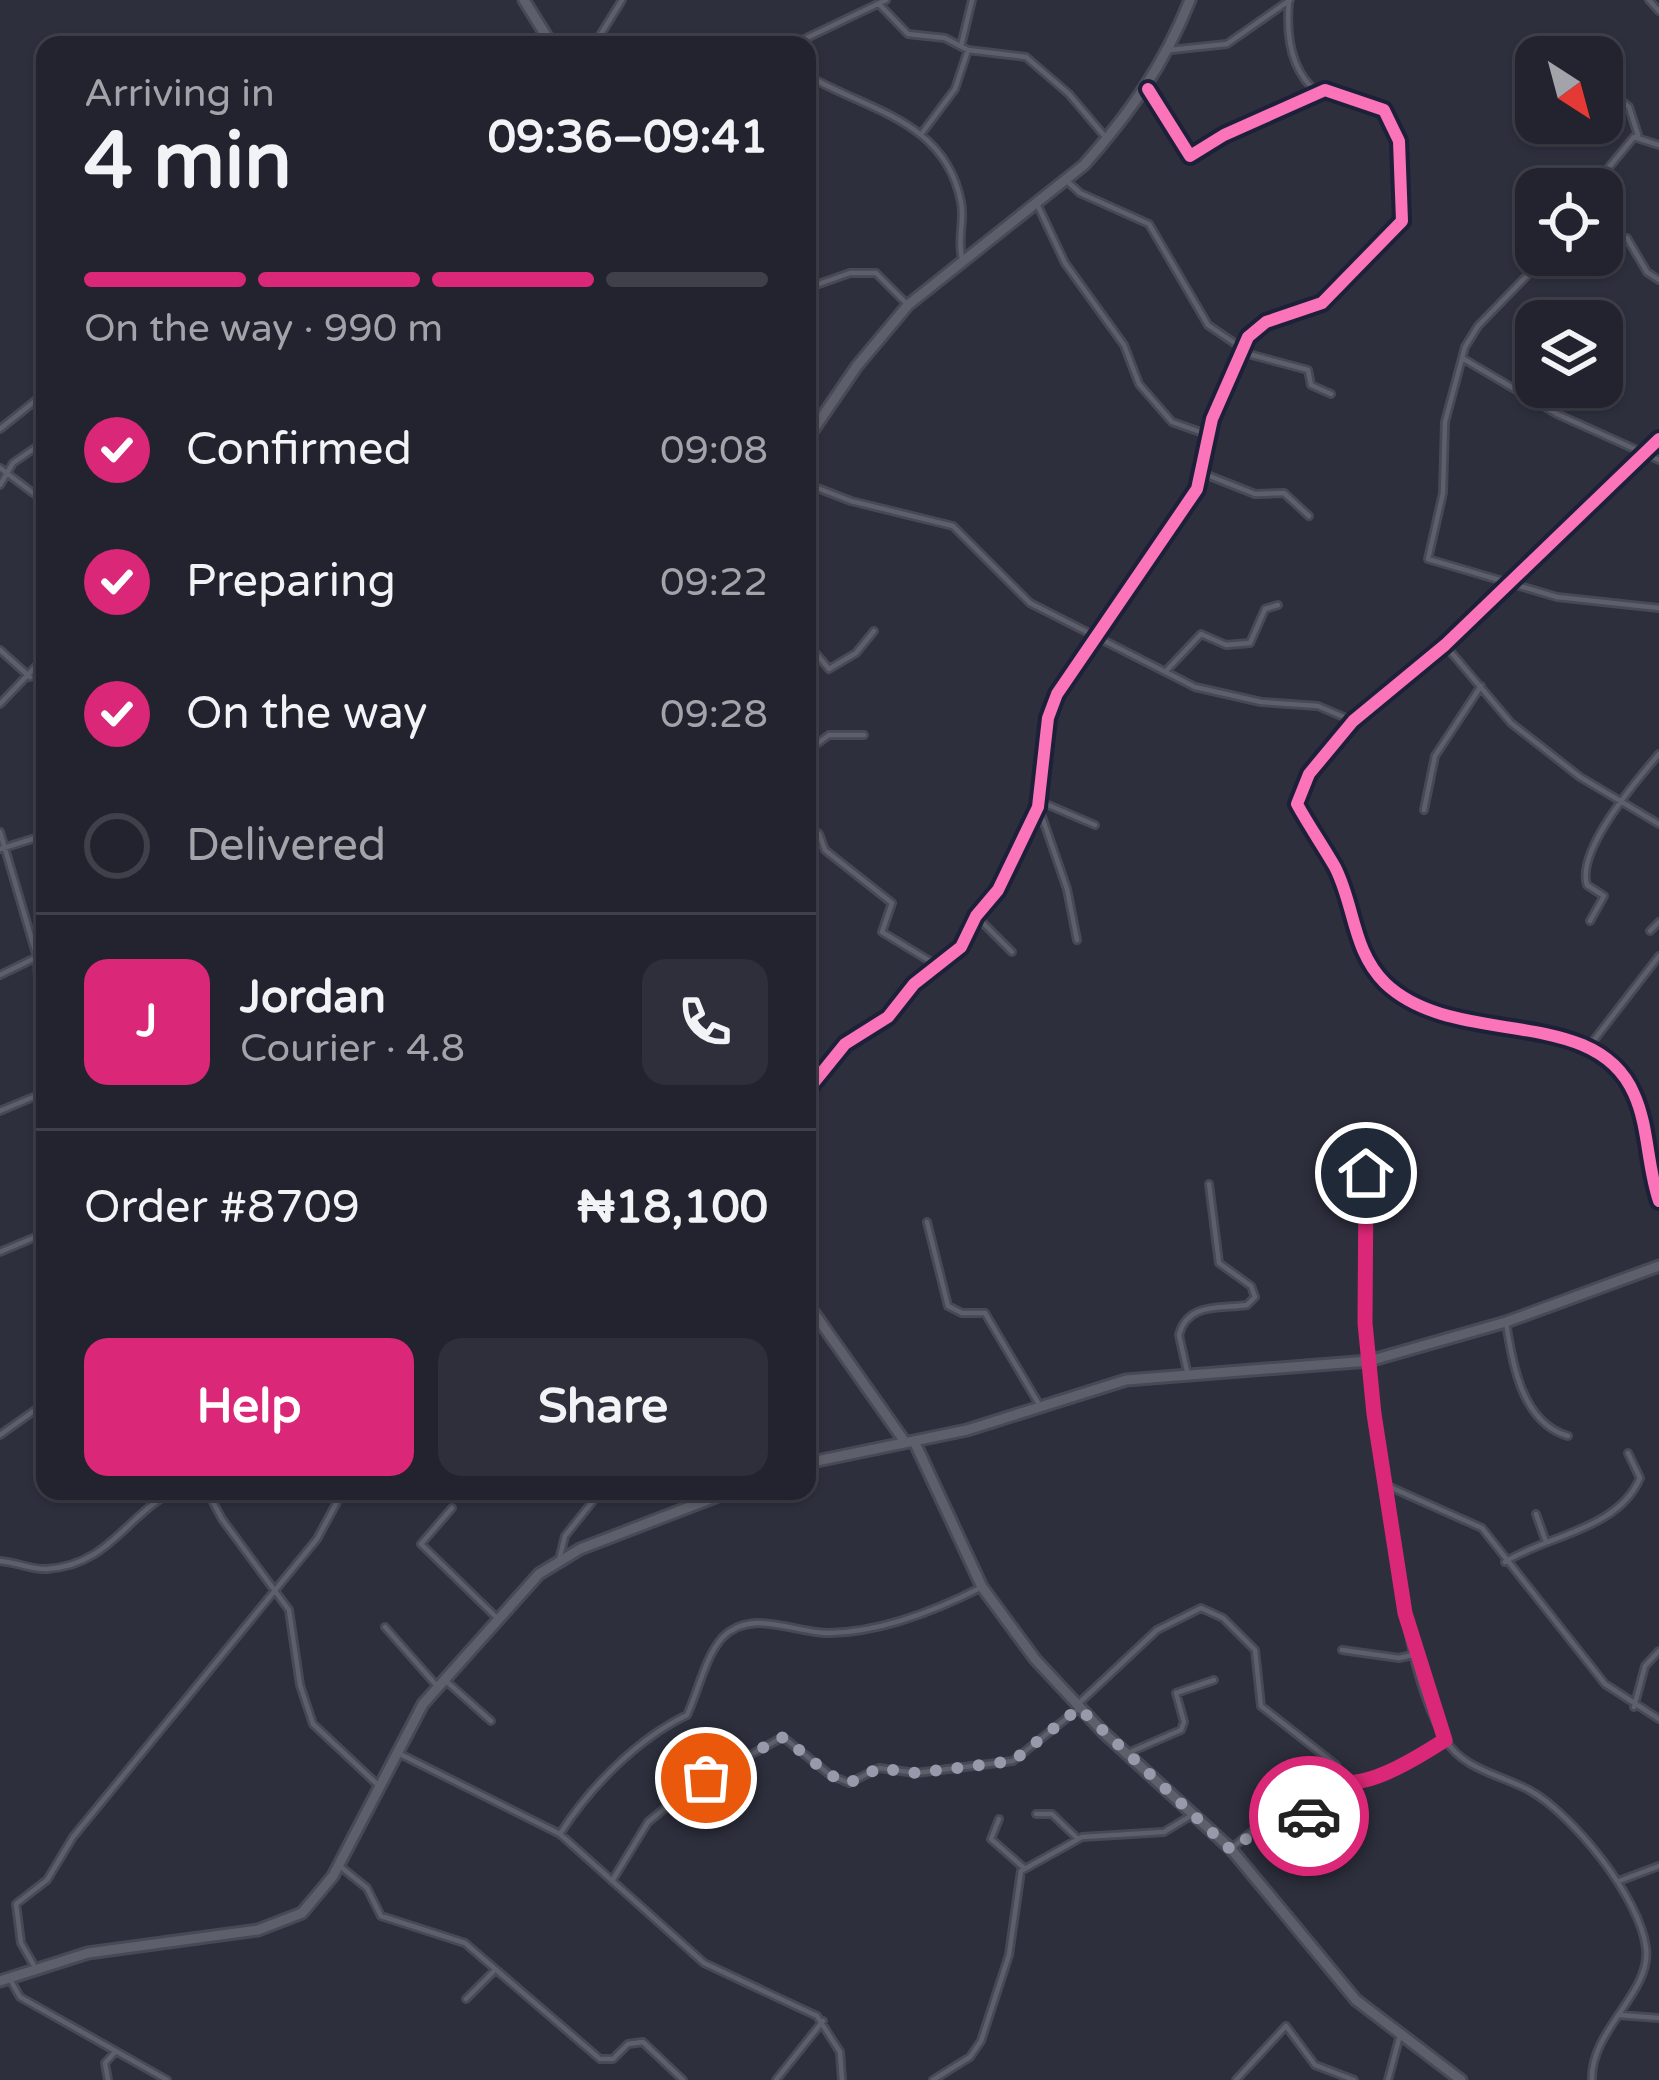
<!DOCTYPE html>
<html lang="en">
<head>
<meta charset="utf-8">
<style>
  :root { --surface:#22232e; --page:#2e2f3a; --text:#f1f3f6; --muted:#a2a4aa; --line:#3f404a; --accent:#db2777 }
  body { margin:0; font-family:"Varela Round",sans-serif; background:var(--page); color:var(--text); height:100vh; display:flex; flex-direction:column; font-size:45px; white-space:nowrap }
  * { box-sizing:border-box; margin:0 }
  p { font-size:39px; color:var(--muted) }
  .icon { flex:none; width:66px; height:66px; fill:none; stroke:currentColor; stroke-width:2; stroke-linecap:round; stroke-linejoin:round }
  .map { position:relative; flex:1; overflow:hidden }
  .side { position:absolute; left:36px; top:36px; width:780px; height:1464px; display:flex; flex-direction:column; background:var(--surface); border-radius:24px; box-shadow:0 3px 9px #0004,0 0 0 3px var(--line) }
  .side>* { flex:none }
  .needle { width:78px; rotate:144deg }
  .tools { position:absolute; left:1515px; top:36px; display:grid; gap:24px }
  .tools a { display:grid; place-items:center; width:108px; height:108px; border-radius:24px; background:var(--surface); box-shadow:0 3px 9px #0004,0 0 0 3px var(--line); font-size:60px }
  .pin { position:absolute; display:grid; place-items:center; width:102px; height:102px; color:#fff; margin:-51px; border:6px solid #fff; border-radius:50%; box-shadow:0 3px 12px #0007 }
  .courier { position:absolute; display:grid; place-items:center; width:120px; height:120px; margin:-60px; border:9px solid #db2777; border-radius:50%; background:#fff; color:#222; box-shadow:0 3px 15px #0007 }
  .summary em { font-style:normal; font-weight:800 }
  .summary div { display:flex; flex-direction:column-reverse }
  .summary { display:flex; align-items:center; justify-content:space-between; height:204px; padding:0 48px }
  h1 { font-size:78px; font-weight:800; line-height:90px }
  .bar { display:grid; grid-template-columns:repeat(4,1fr); gap:18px 12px; align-content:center; height:144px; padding:0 48px }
  .bar i { height:15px; border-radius:9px; background:var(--line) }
  .bar .on { background:var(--accent) }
  .bar p { grid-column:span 4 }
  .line { display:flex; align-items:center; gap:30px; padding:0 48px; border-top:3px solid var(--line) }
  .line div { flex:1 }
  .round { display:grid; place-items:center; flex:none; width:126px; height:126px; border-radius:24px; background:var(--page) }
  ol { padding:0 48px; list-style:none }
  li { display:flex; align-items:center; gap:36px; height:132px }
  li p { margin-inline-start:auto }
  li .icon { padding:12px; border-radius:50%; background:var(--accent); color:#fff; stroke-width:4 }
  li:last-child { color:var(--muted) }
  li i { width:66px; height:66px; border:6px solid var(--line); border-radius:50% }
  .cta { display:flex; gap:24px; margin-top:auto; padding:24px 48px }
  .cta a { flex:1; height:138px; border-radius:24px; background:var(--accent); color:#fff; font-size:48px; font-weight:800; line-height:138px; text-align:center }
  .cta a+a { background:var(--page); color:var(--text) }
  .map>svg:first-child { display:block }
</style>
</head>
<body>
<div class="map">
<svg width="1659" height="2080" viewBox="0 0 1659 2080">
  <rect width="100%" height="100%" fill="#2d2f3d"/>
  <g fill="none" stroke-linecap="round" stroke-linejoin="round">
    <defs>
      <path id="street" d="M1649 0 1659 11
        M1289 1C1286 34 1290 71 1318 93
        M879 4 908 34 945 38 968 50 1026 57 1069 94 1107 139
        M594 45 622 0
        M792 45 886 0
        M961 46 972 0
        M1170 50 1227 44 1290 0
        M807 75C865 110 945 119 961 202 965 221 957 238 962 258
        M1602 85 1629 107 1638 135
        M922 133 955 89 968 50
        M1068 182 1080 193 1149 224 1208 325 1252 355 1308 370 1311 385 1331 394
        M1591 189 1634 137 1659 145
        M1038 206 1065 263 1124 345 1139 384 1172 422 1206 434
        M1627 238 1647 272 1659 280
        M1547 255 1478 326 1465 347 1445 422 1443 493 1428 559 1557 597 1659 608
        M813 286 850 273H876L908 305
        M1462 358 1557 414 1659 460
        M0 429 45 393
        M1659 439 1445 645 1353 721 1309 774 1297 804C1309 826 1323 846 1335 867 1355 906 1352 950 1385 983 1455 1050 1595 1003 1634 1094 1649 1127 1647 1167 1659 1201
        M0 468 45 502
        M1202 473 1255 494 1284 493 1309 516
        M807 484 851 501 953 526 1030 603 1195 687 1261 702 1318 706 1353 721
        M0 485 13 463 45 441
        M807 643 829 669 856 653 874 631
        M1445 645 1511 723 1580 777 1659 824
        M0 650 30 677
        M1166 671 1201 634 1226 645 1250 643 1265 609 1278 605
        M0 704 45 657
        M807 751 829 735H864
        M1039 801 1095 825
        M1039 808 1067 889 1077 940
        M1424 810 1435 756 1481 686
        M807 825 819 834 825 850 892 903 882 932 938 966
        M0 832 37 957 45 1133
        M0 849 45 835
        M978 918 1012 952
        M1590 921 1604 896 1587 885C1576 850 1637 780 1659 754
        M1650 931 1659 922
        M0 975 37 957
        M1591 1044 1659 956
        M807 1091 845 1044 888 1017 914 984 961 947 976 916 998 890 1038 807 1048 718 1057 694 1197 489 1212 419 1248 337 1266 322 1322 303 1402 221 1399 141 1384 110 1325 90 1224 135 1190 156 1148 89
        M0 1111 43 1093
        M1366 1173C1367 1224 1362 1277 1366 1328 1371 1398 1385 1466 1394 1536 1403 1601 1411 1681 1445 1739 1462 1769 1501 1775 1529 1790 1573 1814 1640 1898 1646 1948 1652 1992 1590 2030 1592 2080
        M927 1222 948 1306 962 1313H985L1040 1406
        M0 1252 45 1233
        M1506 1322C1512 1363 1522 1423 1568 1436
        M1187 1371 1179 1335C1187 1302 1221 1309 1247 1305L1255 1297 1251 1286 1219 1263 1209 1184
        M0 1435 45 1403
        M1390 1487 1482 1528 1605 1684 1659 1719
        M207 1491 222 1519 289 1610 300 1685 313 1724 378 1785
        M452 1508 421 1544 498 1619
        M1536 1514 1546 1542
        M559 1560 565 1536 601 1491
        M0 1561C16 1562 31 1570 47 1569 109 1565 125 1516 174 1491
        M1505 1562C1547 1535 1618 1530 1640 1478L1628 1453
        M385 1627 437 1686
        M1342 1650 1399 1658 1417 1654
        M446 1681 491 1721
        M1077 1705 1157 1630 1201 1608 1223 1618 1255 1650 1261 1706 1336 1765 1345 1782
        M1634 1707 1645 1666 1659 1651
        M1128 1753 1181 1730 1184 1722 1176 1693 1214 1680
        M400 1754 560 1834 704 1963 817 2016 840 2052 842 2080
        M1345 1782C1375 1786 1420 1756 1445 1740
        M1036 1814H1052L1078 1839
        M999 1819 991 1839 1024 1868
        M560 1834C589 1788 637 1739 687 1715 698 1692 705 1657 722 1638 753 1607 795 1634 830 1633 881 1632 937 1610 982 1587
        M1232 1848C1242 1840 1252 1829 1264 1825 1294 1813 1333 1822 1345 1782
        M341 1867 367 1888 381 1916 465 1943 600 2059H613L628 2044 643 2042 683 2080
        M612 1881 648 1822 690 1788 783 1737 830 1775 849 1783 879 1768 916 1773 1013 1761 1078 1709
        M1619 1881 1659 1866
        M36 1969 21 1943 16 1904 47 1880 73 1837 317 1539 343 1491
        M10 1979 20 1997 167 2080
        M466 1999 493 1972
        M1619 2015 1659 2018
        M108 2080 105 2063 115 2052
        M776 2080 823 2021
        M933 2080 970 2057 981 2041 1009 1955 1021 1871 1082 1837 1164 1832 1192 1815
        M1236 2080 1286 2026 1315 2065 1354 2080
        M1388 2080 1400 2035"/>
      <path id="secondary" d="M524 0 552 45
        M807 439 857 366 908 305 1084 165C1130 113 1164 65 1190 0
        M807 1303 905 1442
        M914 1441 982 1587 1035 1659 1103 1732 1231 1849 1356 2000 1461 2080
        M807 1463 967 1430 1126 1380 1369 1361 1506 1322 1659 1266
        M0 1981 88 1953 258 1930 302 1913 333 1876 423 1704 539 1574 580 1549 731 1491"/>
    </defs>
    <!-- street casing -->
    <use href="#street" stroke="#474a56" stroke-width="10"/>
    <!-- secondary casing -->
    <use href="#secondary" stroke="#474a56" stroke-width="15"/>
    <!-- street -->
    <use href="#street" stroke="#5d5f6a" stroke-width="4.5"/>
    <!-- secondary -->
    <use href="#secondary" stroke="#5d5f6a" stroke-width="9"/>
    <defs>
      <path id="cycleway" d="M1659 439 1445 645 1353 721 1309 774 1297 804C1309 826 1323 846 1335 867 1355 906 1352 950 1385 983 1455 1050 1595 1003 1634 1094 1649 1127 1647 1167 1659 1201
        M807 1091 845 1044 888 1017 914 984 961 947 976 916 998 890 1038 807 1048 718 1057 694 1197 489 1212 419 1248 337 1266 322 1322 303 1402 221 1399 141 1384 110 1325 90 1224 135 1190 156 1148 89"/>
    </defs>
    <!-- cycleway casing -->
    <use href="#cycleway" stroke="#1c2039" stroke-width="20"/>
    <!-- cycleway -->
    <use href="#cycleway" stroke="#fb73b8" stroke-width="12"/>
  </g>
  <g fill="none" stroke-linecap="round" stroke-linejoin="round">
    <!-- done -->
    <path stroke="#969aaa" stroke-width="12" stroke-dasharray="0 21.6" d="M706 1778 783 1737 830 1775 849 1783 879 1768 916 1773 1013 1761 1079 1708 1231 1850 1268 1823 1309 1816"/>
    <!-- route -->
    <path stroke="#db2777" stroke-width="15" d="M1309 1816 1336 1799 1345 1782C1374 1785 1420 1756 1445 1740L1405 1613 1374 1414 1365 1323 1366 1173"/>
  </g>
</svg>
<div class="tools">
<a><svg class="needle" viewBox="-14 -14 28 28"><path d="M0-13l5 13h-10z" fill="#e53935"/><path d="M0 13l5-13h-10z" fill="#a2a4aa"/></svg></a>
<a><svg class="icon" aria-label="locate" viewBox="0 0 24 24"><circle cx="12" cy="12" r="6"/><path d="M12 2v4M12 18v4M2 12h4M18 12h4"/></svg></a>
<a><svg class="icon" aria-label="layers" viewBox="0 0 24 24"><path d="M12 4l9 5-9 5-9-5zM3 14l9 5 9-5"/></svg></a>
</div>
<div class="pin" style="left:706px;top:1778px;background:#ea580c"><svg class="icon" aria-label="bag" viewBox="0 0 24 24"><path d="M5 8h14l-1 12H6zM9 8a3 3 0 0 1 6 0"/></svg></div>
<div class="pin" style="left:1366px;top:1173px;background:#1f2937"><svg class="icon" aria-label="home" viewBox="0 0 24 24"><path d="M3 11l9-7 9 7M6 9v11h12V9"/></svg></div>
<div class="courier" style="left:1309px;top:1816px"><svg class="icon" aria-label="car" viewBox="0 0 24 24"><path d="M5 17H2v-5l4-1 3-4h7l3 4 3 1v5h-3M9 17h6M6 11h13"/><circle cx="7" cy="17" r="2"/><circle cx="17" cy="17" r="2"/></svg></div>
<section class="side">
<div class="summary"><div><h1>4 min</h1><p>Arriving in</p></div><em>09:36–09:41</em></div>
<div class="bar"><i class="on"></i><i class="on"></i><i class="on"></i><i></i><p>On the way · 990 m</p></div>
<ol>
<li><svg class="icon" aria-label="check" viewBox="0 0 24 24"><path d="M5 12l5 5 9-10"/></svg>Confirmed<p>09:08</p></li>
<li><svg class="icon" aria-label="check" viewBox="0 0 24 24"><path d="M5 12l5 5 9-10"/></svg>Preparing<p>09:22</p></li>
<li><svg class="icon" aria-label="check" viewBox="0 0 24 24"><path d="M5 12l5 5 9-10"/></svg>On the way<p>09:28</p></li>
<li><i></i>Delivered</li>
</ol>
<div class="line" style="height:216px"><b class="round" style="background:var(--accent);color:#fff">J</b><div><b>Jordan</b><p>Courier · 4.8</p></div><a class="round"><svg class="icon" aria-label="phone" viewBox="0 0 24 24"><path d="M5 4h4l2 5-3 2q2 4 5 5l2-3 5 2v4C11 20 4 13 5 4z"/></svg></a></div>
<div class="line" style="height:156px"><div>Order #8709</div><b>₦18,100</b></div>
<div class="cta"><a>Help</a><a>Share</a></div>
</section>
</div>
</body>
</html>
